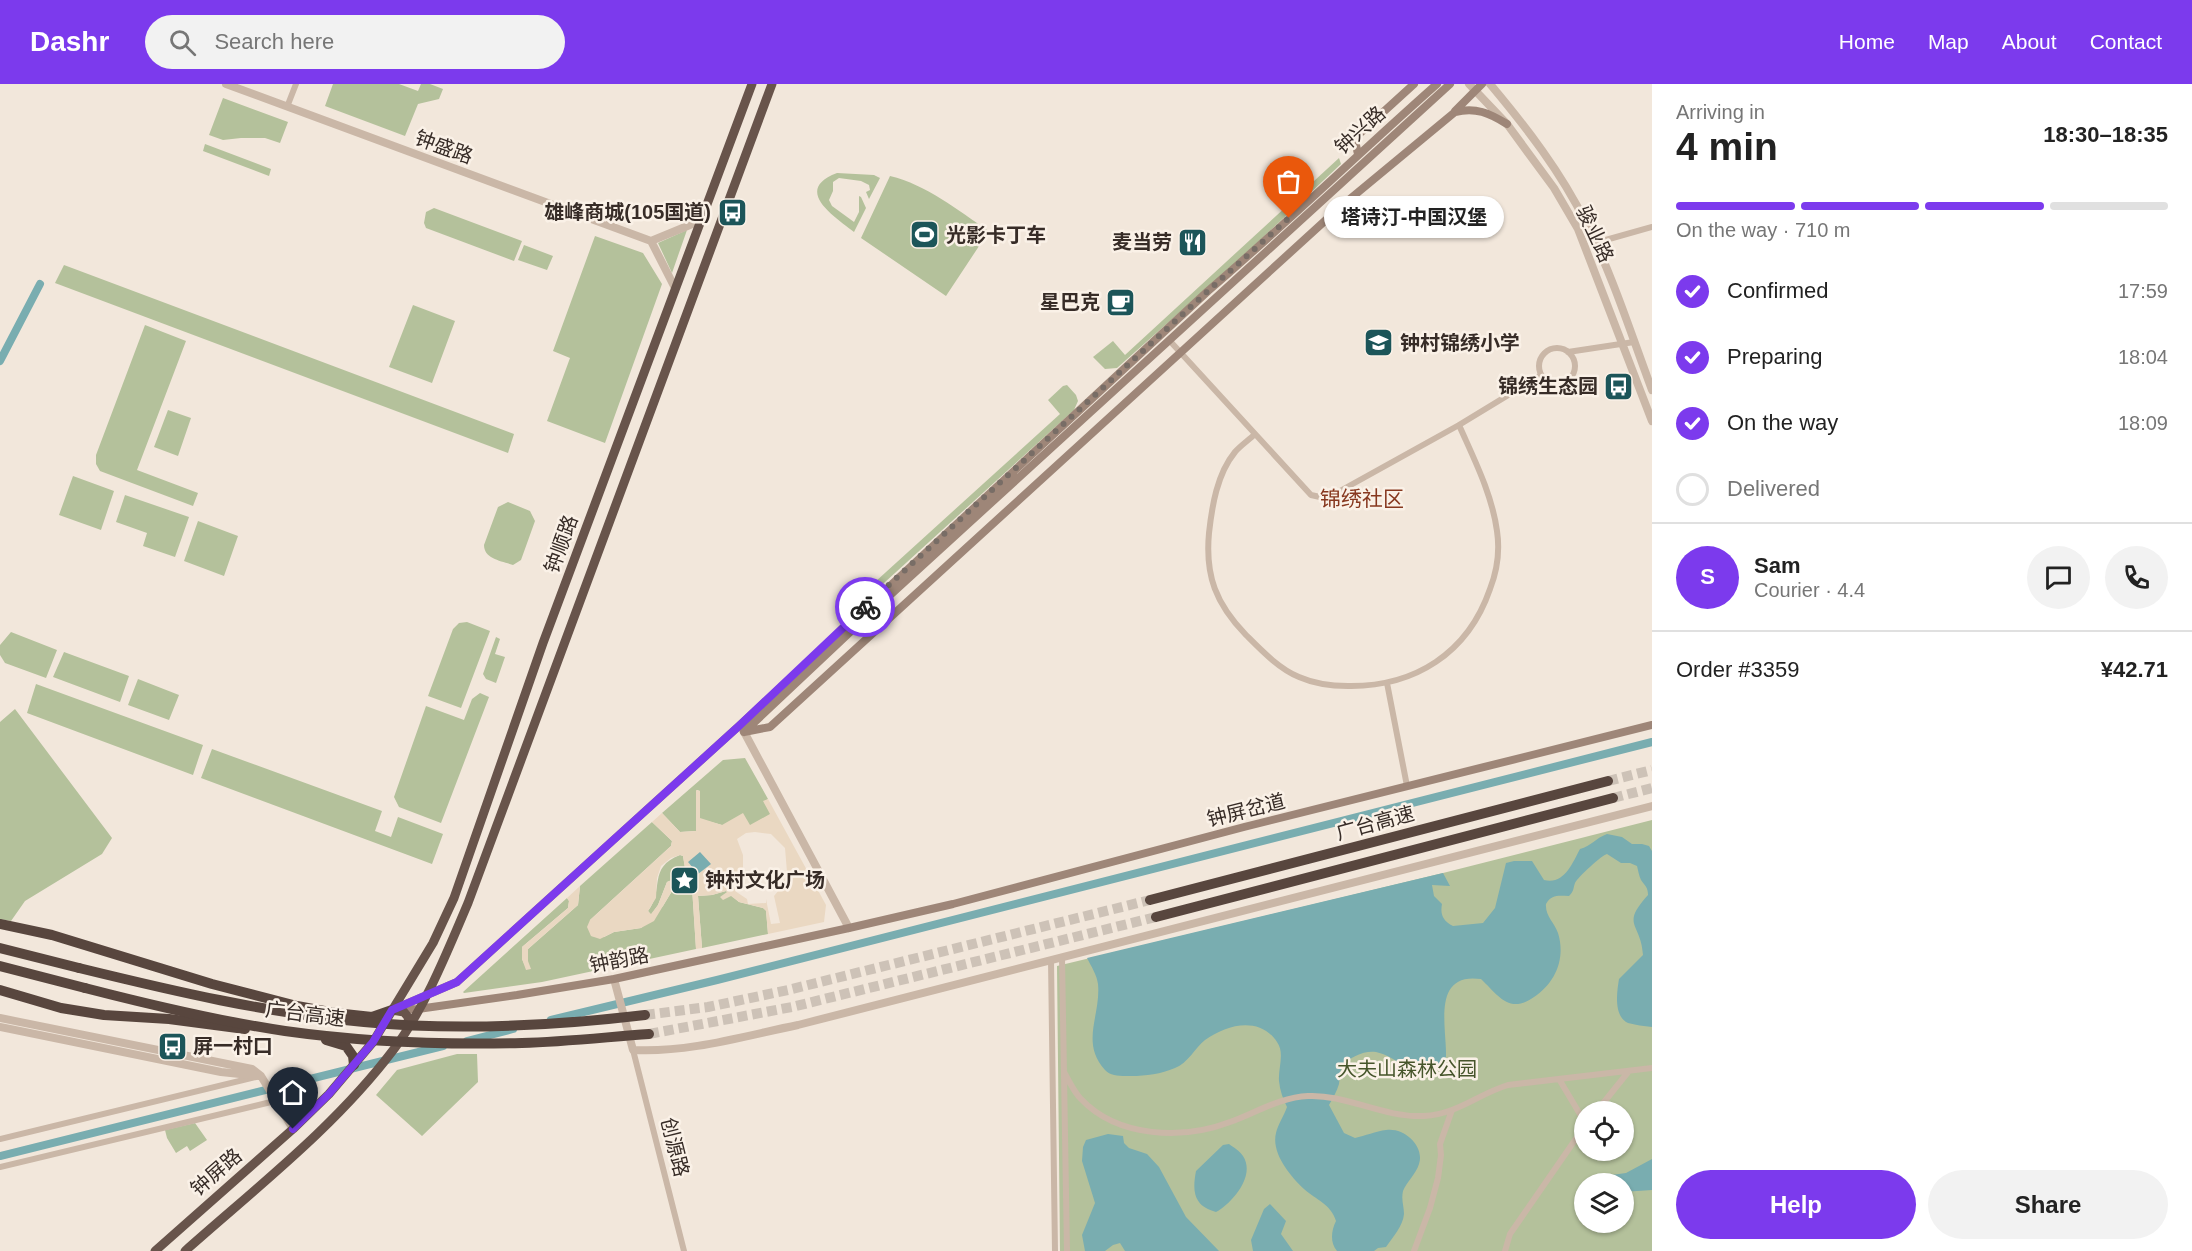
<!DOCTYPE html>
<html lang="en">
<head>
<meta charset="utf-8">
<style>
  :root { --surface:#fff; --page:#f2f2f2; --text:#222; --muted:#767676; --line:#e0e0e0; --accent:#7c3aed }
  body { margin:0; font-family:Arial,"Noto Sans SC",sans-serif; background:var(--page); color:var(--text); height:100vh; display:flex; flex-direction:column; font-size:22px; white-space:nowrap }
  * { box-sizing:border-box; margin:0 }
  p { font-size:20px; color:var(--muted) }
  .icon { flex:none; width:33px; height:33px; fill:none; stroke:currentColor; stroke-width:2; stroke-linecap:round; stroke-linejoin:round }
  .map { position:relative; flex:1; overflow:hidden }
  .drawer { display:flex; flex-direction:column; background:var(--surface); width:540px }
  .drawer>* { flex:none }
  .tools { position:absolute; left:1574px; top:1017px; display:grid; gap:12px }
  .tools a { display:grid; place-items:center; width:60px; height:60px; border-radius:50%; background:var(--surface); box-shadow:0 2px 4px #0004; font-size:30px }
  .pin { position:absolute; display:grid; place-items:center; width:51px; height:51px; color:#fff; margin:-62px -26px; border-radius:50% 50% 50% 0; rotate:-45deg; box-shadow:0 0 6px #0007 }
  .pin .icon { rotate:45deg }
  .courier { position:absolute; display:grid; place-items:center; width:60px; height:60px; margin:-30px; border:4px solid #7c3aed; border-radius:50%; background:#fff; color:#222; box-shadow:0 2px 8px #0007 }
  .bubble { position:absolute; height:42px; border-radius:21px; background:var(--surface); box-shadow:0 2px 4px #0004; font-size:20px; font-weight:700; line-height:42px; text-align:center }
  .summary em { font-style:normal; font-weight:700 }
  .summary div { display:flex; flex-direction:column-reverse }
  .summary { display:flex; align-items:center; justify-content:space-between; height:102px; padding:0 24px }
  h1 { font-size:39px; font-weight:700; line-height:45px }
  .bar { display:grid; grid-template-columns:repeat(4,1fr); gap:9px 6px; align-content:center; height:72px; padding:0 24px }
  .bar i { height:8px; border-radius:4px; background:var(--line) }
  .bar .on { background:var(--accent) }
  .bar p { grid-column:span 4 }
  .line { display:flex; align-items:center; gap:15px; padding:0 24px; border-top:2px solid var(--line) }
  .line div { flex:1 }
  .round { display:grid; place-items:center; flex:none; width:63px; height:63px; border-radius:32px; background:var(--page) }
  ol { padding:0 24px; list-style:none }
  li { display:flex; align-items:center; gap:18px; height:66px }
  li p { margin-inline-start:auto }
  li .icon { padding:6px; border-radius:50%; background:var(--accent); color:#fff; stroke-width:4 }
  li:last-child { color:var(--muted) }
  li i { width:33px; height:33px; border:3px solid var(--line); border-radius:50% }
  .cta { display:flex; gap:12px; margin-top:auto; padding:12px 24px }
  .cta a { flex:1; height:69px; border-radius:36px; background:var(--accent); color:#fff; font-size:24px; font-weight:700; line-height:69px; text-align:center }
  .cta a+a { background:var(--page); color:var(--text) }
  header { display:flex; align-items:center; gap:36px; box-sizing:border-box; height:84px; padding:0 30px; background:var(--accent); color:#fff }
  header strong { font-size:28px }
  nav { display:flex; gap:33px; margin-inline-start:auto; font-size:21px }
  .search { width:420px; height:54px; background:var(--page); display:flex; align-items:center; gap:15px; box-sizing:border-box; padding:0 21px; border-radius:33px; color:var(--muted); font-size:22px }
  main { display:flex; flex:1; min-height:0 }
  .map>svg:first-child { display:block }
</style>
</head>
<body>
<header>
<strong>Dashr</strong>
<div class="search"><svg class="icon" aria-label="search" viewBox="0 0 24 24"><circle cx="10" cy="10" r="6"/><path d="M15 15l6 6"/></svg>Search here</div>
<nav><a>Home</a><a>Map</a><a>About</a><a>Contact</a></nav>
</header>
<main>
<div class="map">
<svg width="1652" height="1167" viewBox="0 0 1652 1167">
  <rect width="100%" height="100%" fill="#f2e7db"/>
  <!-- green -->
  <path fill="#b4c19b" fill-rule="evenodd" d="M333 0H399L418 7 421 0H430L443 5 439 15 418 20 405 52 325 22Z
    M223 14 288 38 280 59 265 54H241L223 56 209 51Z
    M205 60 271 85 269 92 203 67Z
    M1339 74 1341 80 1243 172 1117 284 1105 285 1093 273 1113 257 1125 271Z
    M837 89 874 91 880 94 869 115 866 108 870 106 869 101 861 97 839 94 833 98V107L829 116 832 122 854 138 859 128V112L861 113 866 124 854 148C835 133 792 106 837 89Z
    M890 92C927 101 957 126 989 147L946 212 861 154Z
    M434 124 522 157 514 177 426 144 424 139 426 128Z
    M687 146 672 189 658 159Z
    M595 152 643 169 662 200 605 359 547 337 570 274 553 267Z
    M524 161 553 172 547 186 518 176Z
    M64 181 514 350 508 369 55 199Z
    M413 221 455 237 432 299 389 283Z
    M145 241 186 257 137 386 198 409 193 422 100 387 96 380V371Z
    M1067 301 1076 311 1078 317 1074 326 873 509 864 508 1060 330 1048 316 1063 302Z
    M168 326 191 334 178 372 154 363Z
    M73 392 114 407 101 446 59 431Z
    M125 411 189 433 175 473 143 462 147 449 116 438Z
    M508 418 530 427 535 437 521 476 513 481C502 477 484 475 484 461L498 423Z
    M198 437 238 452 224 492 184 477Z
    M467 538 490 547 461 624 428 612 453 545 459 539Z
    M11 548 57 566 46 594 5 579 0 571V561Z
    M496 553 500 555 495 570 505 573 496 599 486 595 483 590Z
    M64 568 129 592 120 618 53 593Z
    M138 595 179 611 169 636 128 621Z
    M36 600 203 661 193 691 27 629Z
    M480 609 489 613 441 739 399 723 394 713 426 622 464 636 472 615Z
    M15 625 112 754 102 770 25 817 11 837 0 835V638Z
    M212 665 382 727 375 747 391 753 398 733 443 750 432 780 201 694Z
    M745 674 768 715 764 718 771 730 750 742 722 741 700 735V707L697 706 696 747 680 748 662 729 723 676Z
    M1652 736V1167H1060L1057 882 1443 789ZM1584 1028H1623V1066H1584ZM1584 1100H1623V1138H1584Z
    M652 738 672 757 671 762 590 836 591 852 604 853 614 848 641 844 663 822 672 807 692 803 696 865 542 898 464 909 463 908 567 814 569 817 568 824 522 863V875L527 886 528 865 578 821 580 802Z
    M700 738C712 739 720 744 730 751L728 755 717 749 700 747Z
    M680 771 683 772 686 790 667 798 658 821 651 831 648 827C665 805 647 784 680 771Z
    M726 807 739 818 763 824 766 826 768 850 702 864 698 812 712 811Z
    M457 970H477L478 998 422 1052 376 1011 397 986Z
    M195 1039 207 1056 190 1067 187 1062 176 1069 167 1054 165 1046Z"/>
  <!-- plaza -->
  <path fill="#ead8c2" fill-rule="evenodd" d="M696 706 700 707V734L722 741 743 729 750 741 770 730 763 717 768 715 826 821 824 838 768 850 766 827 763 824 739 818 731 812 723 816 720 813 727 808 726 807 712 811 698 812 702 864 696 865 692 803H684L672 807 654 837 641 844 614 848 600 855 591 852 587 843 590 836 671 762 672 757 652 738 662 729 680 748 696 747ZM755 748 771 750 785 764 787 788 783 801 774 812 780 839 771 840 766 815V819L748 820 747 815 735 807 743 789V771L737 755 746 749ZM680 771 683 772 686 790 667 798 658 821 651 830 648 827 656 814 657 794 661 782 671 774Z
    M580 802 578 821 528 865V877L531 885 526 886 522 875V863L568 824 569 817 567 814Z"/>
  <!-- water -->
  <path fill="#79adb0" d="M1607 750 1622 753 1632 760H1642L1649 762 1652 767V943C1644 942 1635 941 1628 939 1613 932 1617 907 1619 895L1643 871C1641 838 1620 842 1648 811 1648 803 1645 802 1641 796 1639 792 1638 786 1637 782L1630 779H1621L1607 770C1602 771 1578 793 1575 799 1573 805 1574 807 1569 812 1558 812 1552 810 1546 820 1545 832 1554 838 1558 849 1566 875 1555 899 1534 913 1509 931 1498 911 1481 895 1431 888 1447 944 1446 973L1438 984C1407 994 1400 973 1376 968 1365 966 1349 973 1343 982 1339 987 1340 994 1339 1000 1337 1007 1333 1014 1329 1021L1344 1049 1355 1054C1365 1052 1376 1047 1386 1046 1404 1043 1425 1062 1419 1080 1416 1090 1406 1099 1403 1107 1401 1116 1404 1122 1404 1130 1403 1142 1393 1153 1386 1163L1378 1164 1374 1167H1337C1330 1159 1331 1147 1336 1137 1331 1120 1316 1116 1304 1105 1290 1092 1271 1069 1276 1049 1278 1040 1284 1032 1287 1023 1283 1015 1280 1007 1279 997 1278 984 1285 969 1277 958 1260 932 1227 940 1205 956 1195 964 1188 979 1175 984 1161 990 1146 992 1131 992 1123 992 1111 993 1105 986 1080 958 1101 932 1098 900 1097 891 1091 882 1087 874L1443 789 1450 802 1432 801 1434 812 1442 820C1440 831 1443 837 1453 842L1483 839 1495 824 1506 779 1514 777H1532L1544 796C1564 801 1572 780 1580 765 1591 762 1596 754 1607 750Z
    M700 768 711 780 698 790 688 778Z
    M1108 1050 1123 1052 1124 1059 1129 1064 1147 1070 1159 1083 1186 1133 1219 1167H1125L1120 1159 1113 1161 1105 1167H1085L1082 1151 1095 1119 1082 1077 1083 1063 1086 1056Z
    M1229 1060C1233 1063 1240 1067 1243 1072 1256 1092 1232 1119 1216 1128 1194 1122 1192 1108 1196 1087L1223 1061Z
    M1652 1075V1106L1623 1108V1100L1595 1098 1597 1093 1626 1089Z
    M1270 1120 1286 1137 1281 1150 1293 1167H1253L1251 1156 1264 1125Z"/>
  <g fill="none" stroke-linecap="round" stroke-linejoin="round">
    <!-- canal -->
    <path stroke="#79adb0" stroke-width="8" d="M0 277 40 200
      M551 936 717 896 1652 658
      M467 957 513 945
      M0 1072 443 962"/>
    <!-- motorway-tunnel -->
    <path stroke="#cdc2b7" stroke-width="10" stroke-dasharray="10 5" stroke-linecap="butt" d="M1608 697 1652 686
      M1613 714 1652 704
      M645 931 708 923 788 906 1150 816
      M649 950 792 923 1156 833"/>
    <!-- minor -->
    <path stroke="#cab7a7" stroke-width="6" d="M287 23 296 0
      M1595 159 1652 143
      M1169 256 1311 411 1320 413 1331 412 1459 341 1541 291
      M1539 282a18 18 0 1 1 36 0a18 18 0 1 1-36 0Z
      M1568 268 1634 258
      M1255 350C1249 356 1241 361 1235 368 1217 390 1212 422 1209 449 1205 492 1216 520 1246 551 1261 566 1279 585 1299 593 1315 600 1331 602 1348 602 1415 603 1468 569 1490 505 1497 487 1500 467 1497 447 1492 410 1474 375 1459 341
      M1387 599 1407 702
      M1062 873 1067 1167
      M1051 876 1055 1167
      M633 966 684 1167
      M1064 988C1069 997 1074 1008 1081 1015 1118 1054 1183 1056 1230 1038 1255 1029 1281 1013 1308 1012 1346 1010 1383 1034 1424 1032 1458 1030 1478 1010 1508 1001L1652 984
      M1559 995 1584 1037
      M1596 1028 1629 987
      M0 1055 256 993
      M0 1083 275 1017
      M1414 1167 1430 1124 1438 1094 1441 1071 1440 1060 1452 1026
      M1505 1167 1510 1150 1584 1043"/>
    <!-- tertiary -->
    <path stroke="#cab7a7" stroke-width="8" d="M226 0 651 157
      M1469 0 1507 40 1554 104 1578 145 1652 337
      M1490 0C1526 43 1561 88 1586 139 1613 192 1631 250 1652 306
      M651 157 702 136
      M651 157 675 204
      M742 644 849 844
      M614 895 633 966C688 969 744 952 798 941L1652 722
      M0 934 252 985 261 992 293 1045
      M0 943 221 988 259 992"/>
    <!-- secondary -->
    <path stroke="#9e8678" stroke-width="8" d="M1455 27 1482 0
      M1358 70 1355 57 1358 51 1414 0
      M744 648 770 643 1339 124 1455 28C1476 23 1489 29 1507 40
      M744 648 866 533 1450 0
      M392 926 457 898 740 641 1208 207C1286 140 1360 68 1437 0
      M399 926 418 925 517 911 614 895 849 844 953 820 1244 743 1652 641"/>
    <!-- trunk -->
    <path stroke="#68544b" stroke-width="9" d="M392 926 404 928 408 933 409 940
      M155 1167 293 1045 329 1010 373 958 433 859 454 814 543 559 752 0
      M185 1167C257 1103 336 1042 394 965 425 924 448 866 468 819L772 0"/>
    <!-- motorway -->
    <path stroke="#58463e" stroke-width="10" d="M1150 816 1608 697
      M1156 833 1613 714
      M0 840 52 851 212 900 297 922 335 929 372 933 392 926
      M0 864 79 884
      M0 882 85 904
      M0 906 61 924 104 931 169 935 245 945
      M326 956 346 962 353 972 354 981"/>
    <!-- motorway-bridge -->
    <path stroke="#58463e" stroke-width="10" d="M79 884C173 907 267 929 364 938 457 947 552 942 645 931
      M85 904C151 921 217 937 285 947 363 958 443 961 522 959 564 958 607 953 649 950"/>
  </g>
  <g fill="none" stroke-linecap="round" stroke-linejoin="round">
    <!-- done -->
    <path stroke="#786d66" stroke-width="6" stroke-dasharray="0 10.8" d="M865 523 1208 207 1289 134"/>
    <!-- route -->
    <path stroke="#7c3aed" stroke-width="8" d="M293 1045 329 1010 373 958 392 926 457 898 740 641 865 523"/>
  </g>
  <!-- icons -->
  <defs>
    <symbol id="bus-square" viewBox="-11 -11 22 22"><rect x="-9" y="-9" width="18" height="18" rx="4" fill="#1c5559" stroke="#faf1e7"/><path d="M-5-6H5V4H4V6H2V4H-2V6H-4V4H-5ZM-3.5-4V0h7V-4ZM-3.5 1.2v1.5H-2V1.2ZM2 1.2v1.5H3.5V1.2Z" fill="#fff"/></symbol>
    <symbol id="stadium-square" viewBox="-11 -11 22 22"><rect x="-9" y="-9" width="18" height="18" rx="4" fill="#1c5559" stroke="#faf1e7"/><path d="M0-5a6.5 5 0 1 0 0 10a6.5 5 0 1 0 0-10ZM-3.5-1.8h7v3.6h-7Z" fill="#fff"/></symbol>
    <symbol id="restaurant-square" viewBox="-11 -11 22 22"><rect x="-9" y="-9" width="18" height="18" rx="4" fill="#1c5559" stroke="#faf1e7"/><path d="M-5-6h1v4h1v-4h1v4h1v-4h1v5L-1.5 .5V6h-2V.5L-5-1ZM5-6V6H3V1.5H1.5Q1.5-4 5-6Z" fill="#fff"/></symbol>
    <symbol id="cafe-square" viewBox="-11 -11 22 22"><rect x="-9" y="-9" width="18" height="18" rx="4" fill="#1c5559" stroke="#faf1e7"/><path d="M-5.5-4.5H6V0H3Q3 3.5 0 3.5H-2.5Q-5.5 3.5-5.5 0ZM3-3.2v2h1.7v-2ZM-6 4.5H4V6H-6Z" fill="#fff"/></symbol>
    <symbol id="school-square" viewBox="-11 -11 22 22"><rect x="-9" y="-9" width="18" height="18" rx="4" fill="#1c5559" stroke="#faf1e7"/><path d="M0-5L7-2L0 1L-7-2ZM-4 1L0 2.5L4 1V4Q0 6-4 4Z" fill="#fff"/></symbol>
    <symbol id="sight-square" viewBox="-11 -11 22 22"><rect x="-9" y="-9" width="18" height="18" rx="4" fill="#1c5559" stroke="#faf1e7"/><path d="M0-6L1.8-2.2L6-1.7L2.9 1.2L3.7 5.4L0 3.3L-3.7 5.4L-2.9 1.2L-6-1.7L-1.8-2.2Z" fill="#fff"/></symbol>
  </defs>
  <g fill-rule="evenodd">
    <use href="#bus-square" x="716" y="112" width="33" height="33"/>
    <use href="#stadium-square" x="908" y="134" width="33" height="33"/>
    <use href="#restaurant-square" x="1176" y="142" width="33" height="33"/>
    <use href="#cafe-square" x="1104" y="202" width="33" height="33"/>
    <use href="#school-square" x="1362" y="242" width="33" height="33"/>
    <use href="#bus-square" x="1602" y="286" width="33" height="33"/>
    <use href="#sight-square" x="668" y="780" width="33" height="33"/>
    <use href="#bus-square" x="156" y="946" width="33" height="33"/>
  </g>
  <g text-anchor="middle" dominant-baseline="central" stroke-width="5" stroke-linejoin="round" paint-order="stroke">
    <!-- street labels -->
    <g font-size="20" fill="#372c27" stroke="#faf1e7">
      <text transform="translate(1360 46) rotate(-42)">钟兴路</text>
      <text transform="translate(444 63) rotate(20)">钟盛路</text>
      <text transform="translate(1595 150) rotate(65)">骏业路</text>
      <text transform="translate(561 460) rotate(-70)">钟顺路</text>
      <text transform="translate(1246 726) rotate(-14)">钟屏岔道</text>
      <text transform="translate(1375 739) rotate(-15)">广台高速</text>
      <text transform="translate(619 876) rotate(-11)">钟韵路</text>
      <text transform="translate(305 930) rotate(7)">广台高速</text>
      <text transform="translate(675 1063) rotate(76)">创源路</text>
      <text transform="translate(216 1088) rotate(-41)">钟屏路</text>
    </g>
    <!-- poi labels -->
    <g font-size="20" font-weight="bold" fill="#372c27" stroke="#faf1e7" text-anchor="end">
      <text x="711" y="128">雄峰商城(105国道)</text>
      <text x="946" y="151" text-anchor="start">光影卡丁车</text>
      <text x="1172" y="158">麦当劳</text>
      <text x="1100" y="218">星巴克</text>
      <text x="1400" y="259" text-anchor="start">钟村锦绣小学</text>
      <text x="1598" y="302">锦绣生态园</text>
      <text x="705" y="796" text-anchor="start">钟村文化广场</text>
      <text x="193" y="962" text-anchor="start">屏一村口</text>
    </g>
    <!-- park labels -->
    <g font-size="20" fill="#46552b" stroke="#faf1e7">
      <text x="1407" y="985">大夫山森林公园</text>
    </g>
    <!-- neighbourhood labels -->
    <g font-size="21" fill="#87381f" stroke="#faf1e7">
      <text x="1362" y="414">锦绣社区</text>
    </g>
  </g>
</svg>
<div class="tools">
<a><svg class="icon" aria-label="locate" viewBox="0 0 24 24"><circle cx="12" cy="12" r="6"/><path d="M12 2v4M12 18v4M2 12h4M18 12h4"/></svg></a>
<a><svg class="icon" aria-label="layers" viewBox="0 0 24 24"><path d="M12 4l9 5-9 5-9-5zM3 14l9 5 9-5"/></svg></a>
</div>
<div class="pin" style="left:1289px;top:134px;background:#ea580c"><svg class="icon" aria-label="bag" viewBox="0 0 24 24"><path d="M5 8h14l-1 12H6zM9 8a3 3 0 0 1 6 0"/></svg></div>
<div class="pin" style="left:293px;top:1045px;background:#1f2937"><svg class="icon" aria-label="home" viewBox="0 0 24 24"><path d="M3 11l9-7 9 7M6 9v11h12V9"/></svg></div>
<div class="courier" style="left:865px;top:523px"><svg class="icon" aria-label="bike" viewBox="0 0 24 24"><circle cx="6" cy="16" r="4"/><circle cx="18" cy="16" r="4"/><path d="M6 16l4-8h5l3 8M10 8l3 8H6M13 5h3"/></svg></div>
<div class="bubble" style="left:1324px;top:112px;width:180px">塔诗汀-中国汉堡</div>
</div>
<section class="drawer">
<div class="summary"><div><h1>4 min</h1><p>Arriving in</p></div><em>18:30–18:35</em></div>
<div class="bar"><i class="on"></i><i class="on"></i><i class="on"></i><i></i><p>On the way · 710 m</p></div>
<ol>
<li><svg class="icon" aria-label="check" viewBox="0 0 24 24"><path d="M5 12l5 5 9-10"/></svg>Confirmed<p>17:59</p></li>
<li><svg class="icon" aria-label="check" viewBox="0 0 24 24"><path d="M5 12l5 5 9-10"/></svg>Preparing<p>18:04</p></li>
<li><svg class="icon" aria-label="check" viewBox="0 0 24 24"><path d="M5 12l5 5 9-10"/></svg>On the way<p>18:09</p></li>
<li><i></i>Delivered</li>
</ol>
<div class="line" style="height:108px"><b class="round" style="background:var(--accent);color:#fff">S</b><div><b>Sam</b><p>Courier · 4.4</p></div><a class="round"><svg class="icon" aria-label="chat" viewBox="0 0 24 24"><path d="M4 5h16v11H9l-5 4z"/></svg></a><a class="round"><svg class="icon" aria-label="phone" viewBox="0 0 24 24"><path d="M5 4h4l2 5-3 2q2 4 5 5l2-3 5 2v4C11 20 4 13 5 4z"/></svg></a></div>
<div class="line" style="height:78px"><div>Order #3359</div><b>¥42.71</b></div>
<div class="cta"><a>Help</a><a>Share</a></div>
</section>
</main>
</body>
</html>
